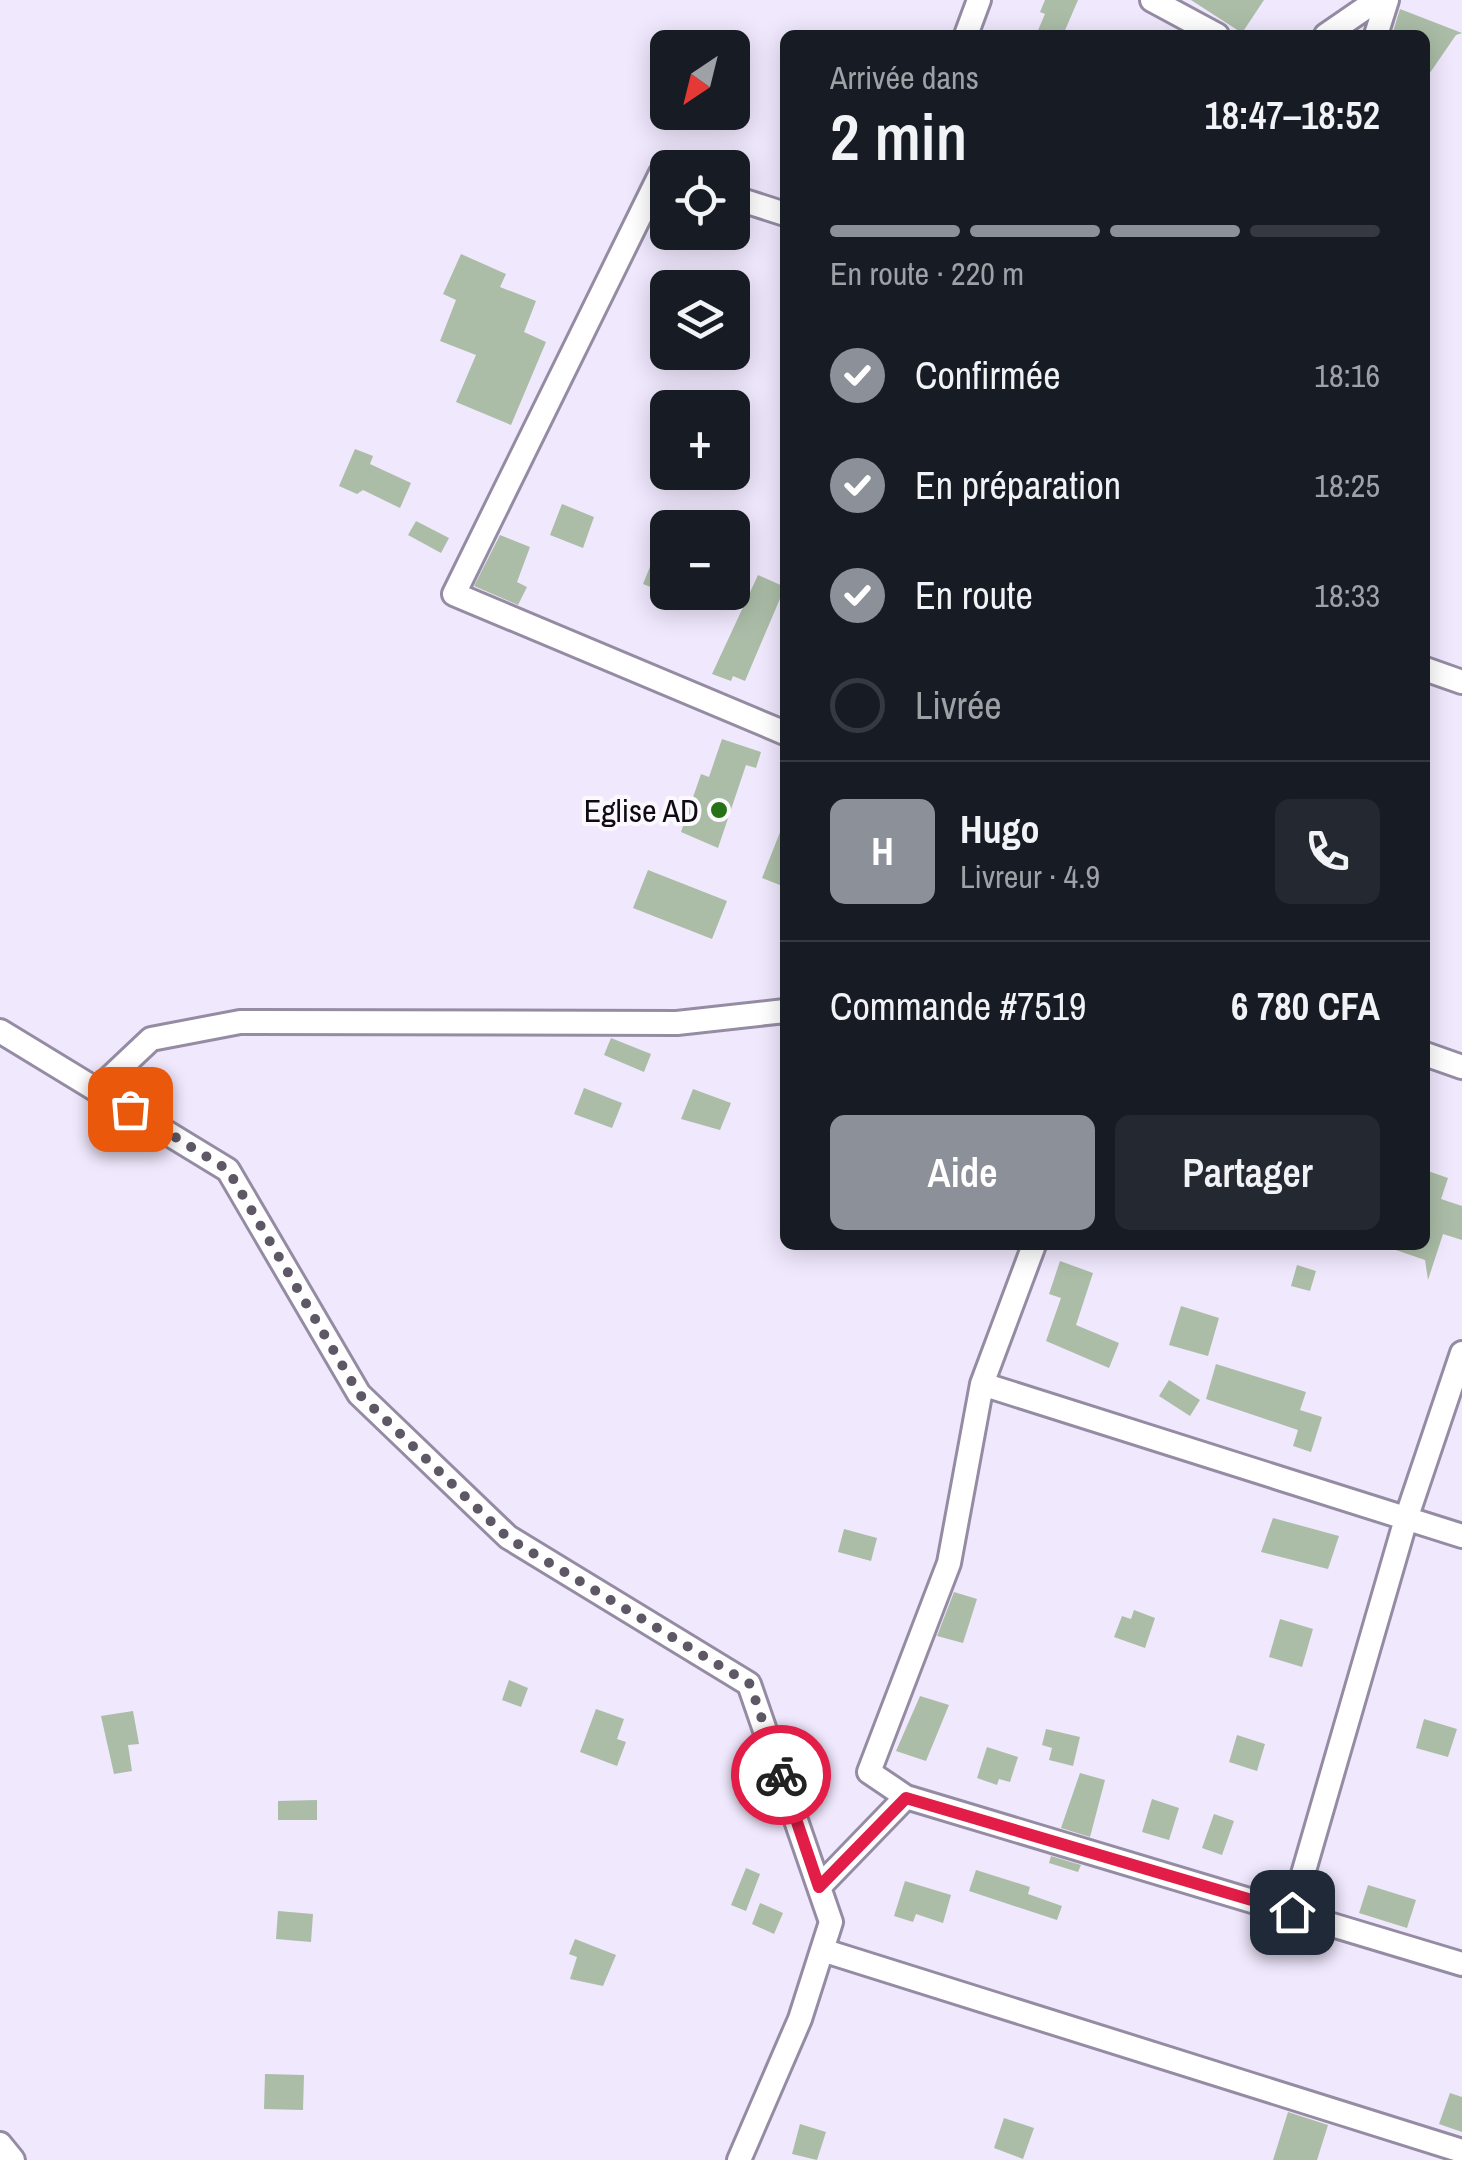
<!DOCTYPE html>
<html lang="fr">
<head>
<meta charset="utf-8">
<style>
  :root { --surface:#171b24; --page:#242831; --text:#f1f3f6; --muted:#9ea1a6; --line:#363941; --accent:#8c9099 }
  body { margin:0; font-family:"Archivo Narrow",sans-serif; background:var(--page); color:var(--text); height:100vh; display:flex; flex-direction:column; font-size:38px; white-space:nowrap }
  * { box-sizing:border-box; margin:0 }
  p { font-size:32px; color:var(--muted) }
  .icon { flex:none; width:55px; height:55px; fill:none; stroke:currentColor; stroke-width:2; stroke-linecap:round; stroke-linejoin:round }
  .map { position:relative; flex:1; overflow:hidden }
  .panel { position:absolute; left:780px; top:30px; width:650px; height:1220px; display:flex; flex-direction:column; background:var(--surface); border-radius:15px; box-shadow:0 5px 25px #0003 }
  .panel>* { flex:none }
  .needle { width:65px; rotate:215deg }
  .controls { position:absolute; left:650px; top:30px; display:grid; gap:20px }
  .controls a { display:grid; place-items:center; width:100px; height:100px; border-radius:15px; background:var(--surface); box-shadow:0 5px 25px #0003; font-size:50px }
  .pin { position:absolute; display:grid; place-items:center; width:85px; height:85px; color:#fff; margin:-42px; border-radius:20px; box-shadow:0 5px 15px #0006 }
  .courier { position:absolute; display:grid; place-items:center; width:100px; height:100px; margin:-50px; border:8px solid #e11d48; border-radius:50%; background:#fff; color:#222; box-shadow:0 2px 12px #0007 }
  .overview em { font-style:normal; font-weight:600 }
  .overview div { display:flex; flex-direction:column-reverse }
  .overview { display:flex; align-items:center; justify-content:space-between; height:170px; padding:0 50px }
  h1 { font-size:65px; font-weight:600; line-height:75px }
  .bar { display:grid; grid-template-columns:repeat(4,1fr); gap:15px 10px; align-content:center; height:120px; padding:0 50px }
  .bar i { height:12px; border-radius:8px; background:var(--line) }
  .bar .on { background:var(--accent) }
  .bar p { grid-column:span 4 }
  .line { display:flex; align-items:center; gap:25px; padding:0 50px; border-top:2px solid var(--line) }
  .line div { flex:1 }
  .round { display:grid; place-items:center; flex:none; width:105px; height:105px; border-radius:15px; background:var(--page) }
  ol { padding:0 50px; list-style:none }
  li { display:flex; align-items:center; gap:30px; height:110px }
  li p { margin-inline-start:auto }
  li .icon { padding:10px; border-radius:50%; background:var(--accent); color:#fff; stroke-width:4 }
  li:last-child { color:var(--muted) }
  li i { width:55px; height:55px; border:5px solid var(--line); border-radius:50% }
  .cta { display:flex; gap:20px; margin-top:auto; padding:20px 50px }
  .cta a { flex:1; height:115px; border-radius:15px; background:var(--accent); color:#fff; font-size:40px; font-weight:600; line-height:115px; text-align:center }
  .cta a+a { background:var(--page); color:var(--text) }
  .map>svg:first-child { display:block }
</style>
</head>
<body>
<div class="map">
<svg width="1462" height="2160" viewBox="0 0 1462 2160">
  <rect width="100%" height="100%" fill="#f0e8fd"/>
  <!-- building -->
  <path fill="#abbda7" d="M1045 0H1078L1063 35H1036L1045 14 1040 12Z
    M1191 0H1264L1242 33Z
    M1400 9 1462 33 1456 35 1425 80V35H1392Z
    M461 254 506 274 500 287 536 301 524 332 546 342 511 425 456 402 476 355 440 341 456 300 443 294Z
    M355 449 373 456 370 464 411 483 400 508 363 490 357 494 339 486Z
    M562 504 594 517 583 548 550 535Z
    M416 521 449 538 441 553 408 535Z
    M667 525H668V594L643 584Z
    M500 535 530 547 517 582 527 587 518 605 474 586Z
    M758 575 785 587 745 681 733 676 731 681 712 674Z
    M722 739 761 752 756 768 746 765 718 848 681 832 701 774 709 777Z
    M784 822H785V887L762 878Z
    M648 870 727 901 712 939 633 908Z
    M611 1038 651 1054 644 1072 604 1055Z
    M584 1088 622 1103 612 1128 574 1114Z
    M693 1089 731 1103 720 1130 681 1119Z
    M1425 1170 1448 1178 1441 1199 1462 1206V1240L1443 1234 1428 1280 1425 1260 1390 1248 1425 1245Z
    M1060 1261 1093 1273 1076 1325 1119 1343 1109 1368 1046 1341 1061 1298 1049 1294Z
    M1297 1265 1316 1271 1310 1291 1291 1286Z
    M1181 1306 1219 1318 1208 1356 1169 1345Z
    M1216 1364 1306 1392 1300 1410 1322 1417 1311 1452 1293 1446 1298 1430 1206 1399Z
    M1169 1380 1200 1400 1190 1416 1159 1396Z
    M1273 1518 1339 1536 1328 1569 1261 1552Z
    M844 1529 877 1538 871 1561 838 1552Z
    M954 1592 977 1599 963 1643 937 1636Z
    M1134 1610 1155 1618 1145 1648 1114 1637 1122 1616 1131 1619Z
    M1280 1619 1313 1629 1302 1667 1269 1657Z
    M509 1680 528 1688 521 1707 502 1700Z
    M920 1696 949 1705 926 1761 896 1751Z
    M596 1709 624 1719 617 1739 626 1742 617 1766 580 1752Z
    M133 1711 139 1744 128 1745 132 1771 114 1774 101 1716Z
    M1424 1719 1457 1729 1448 1757 1416 1748Z
    M1046 1729 1080 1737 1073 1766 1049 1760 1052 1748 1042 1745Z
    M1237 1735 1265 1744 1257 1771 1229 1762Z
    M987 1747 1018 1757 1010 1782 999 1779 997 1785 977 1778Z
    M1080 1773 1105 1780 1090 1837 1061 1828Z
    M1152 1799 1179 1808 1169 1840 1142 1832Z
    M317 1800V1820H278V1801Z
    M1214 1814 1234 1821 1222 1855 1202 1848Z
    M1051 1856 1081 1865 1078 1872 1049 1863Z
    M746 1868 760 1874 746 1911 731 1905Z
    M976 1870 1030 1887 1028 1894 1062 1906 1057 1920 969 1891Z
    M905 1881 951 1895 943 1923 916 1914 913 1922 894 1916Z
    M1368 1885 1416 1900 1407 1928 1359 1913Z
    M760 1903 783 1913 774 1934 752 1924Z
    M278 1911 313 1914 311 1942 276 1939Z
    M575 1939 616 1955 603 1986 570 1979 577 1957 569 1954Z
    M265 2074 304 2075 303 2110 264 2109Z
    M1450 2093 1462 2097V2132L1439 2124Z
    M1288 2112 1328 2125 1317 2160H1273Z
    M1004 2118 1034 2128 1023 2159 994 2148Z
    M800 2124 826 2132 817 2160 792 2154Z"/>
  <g fill="none" stroke-linecap="round" stroke-linejoin="round">
    <defs>
      <path id="street" d="M1152 0 1217 35
        M966 35 979 0
        M1326 35 1377 0
        M1376 35 1387 0
        M668 175 661 173 454 594 785 733
        M732 197 785 214
        M1425 669 1462 682
        M0 1031 228 1170 359 1394 508 1537 749 1684 831 1922 800 2019 739 2160
        M1425 1054 1462 1067
        M98 1089 151 1039 240 1022 677 1023 785 1011
        M1034 1245 982 1384 1462 1536
        M906 1797 869 1772 949 1563 982 1384
        M819 1887 906 1797 1462 1964
        M1292 1912 1406 1519 1462 1353
        M822 1950 1462 2151
        M0 2144 13 2160"/>
    </defs>
    <!-- street casing -->
    <use href="#street" stroke="#958ca4" stroke-width="28"/>
    <!-- street -->
    <use href="#street" stroke="#fff" stroke-width="22"/>
  </g>
  <g fill="none" stroke-linecap="round" stroke-linejoin="round">
    <!-- done -->
    <path stroke="#5e5866" stroke-width="10" stroke-dasharray="0 18" d="M130 1109 228 1170 359 1394 508 1538 750 1684 781 1775"/>
    <!-- route -->
    <path stroke="#e11d48" stroke-width="12" d="M781 1775 819 1887 906 1798 1292 1912"/>
  </g>
  <!-- markers -->
  <circle fill="#267216" stroke="#fbf8fe" stroke-width="4" cx="719" cy="810" r="10"/>
  <g text-anchor="middle" dominant-baseline="central" stroke-width="8" stroke-linejoin="round" paint-order="stroke">
    <!-- poi labels -->
    <g font-size="32" fill="#0f0b14" stroke="#fbf8fe" text-anchor="end">
      <text x="699" y="810">Eglise AD</text>
    </g>
  </g>
</svg>
<div class="controls">
<a><svg class="needle" viewBox="-14 -14 28 28"><path d="M0-13l5 13h-10z" fill="#e53935"/><path d="M0 13l5-13h-10z" fill="#9ea1a6"/></svg></a>
<a><svg class="icon" aria-label="locate" viewBox="0 0 24 24"><circle cx="12" cy="12" r="6"/><path d="M12 2v4M12 18v4M2 12h4M18 12h4"/></svg></a>
<a><svg class="icon" aria-label="layers" viewBox="0 0 24 24"><path d="M12 4l9 5-9 5-9-5zM3 14l9 5 9-5"/></svg></a>
<a>+</a>
<a>−</a>
</div>
<div class="pin" style="left:130px;top:1109px;background:#ea580c"><svg class="icon" aria-label="bag" viewBox="0 0 24 24"><path d="M5 8h14l-1 12H6zM9 8a3 3 0 0 1 6 0"/></svg></div>
<div class="pin" style="left:1292px;top:1912px;background:#1f2937"><svg class="icon" aria-label="home" viewBox="0 0 24 24"><path d="M3 11l9-7 9 7M6 9v11h12V9"/></svg></div>
<div class="courier" style="left:781px;top:1775px"><svg class="icon" aria-label="bike" viewBox="0 0 24 24"><circle cx="6" cy="16" r="4"/><circle cx="18" cy="16" r="4"/><path d="M6 16l4-8h5l3 8M10 8l3 8H6M13 5h3"/></svg></div>
<section class="panel">
<div class="overview"><div><h1>2 min</h1><p>Arrivée dans</p></div><em>18:47–18:52</em></div>
<div class="bar"><i class="on"></i><i class="on"></i><i class="on"></i><i></i><p>En route · 220 m</p></div>
<ol>
<li><svg class="icon" aria-label="check" viewBox="0 0 24 24"><path d="M5 12l5 5 9-10"/></svg>Confirmée<p>18:16</p></li>
<li><svg class="icon" aria-label="check" viewBox="0 0 24 24"><path d="M5 12l5 5 9-10"/></svg>En préparation<p>18:25</p></li>
<li><svg class="icon" aria-label="check" viewBox="0 0 24 24"><path d="M5 12l5 5 9-10"/></svg>En route<p>18:33</p></li>
<li><i></i>Livrée</li>
</ol>
<div class="line" style="height:180px"><b class="round" style="background:var(--accent);color:#fff">H</b><div><b>Hugo</b><p>Livreur · 4.9</p></div><a class="round"><svg class="icon" aria-label="phone" viewBox="0 0 24 24"><path d="M5 4h4l2 5-3 2q2 4 5 5l2-3 5 2v4C11 20 4 13 5 4z"/></svg></a></div>
<div class="line" style="height:130px"><div>Commande #7519</div><b>6 780 CFA</b></div>
<div class="cta"><a>Aide</a><a>Partager</a></div>
</section>
</div>
</body>
</html>
